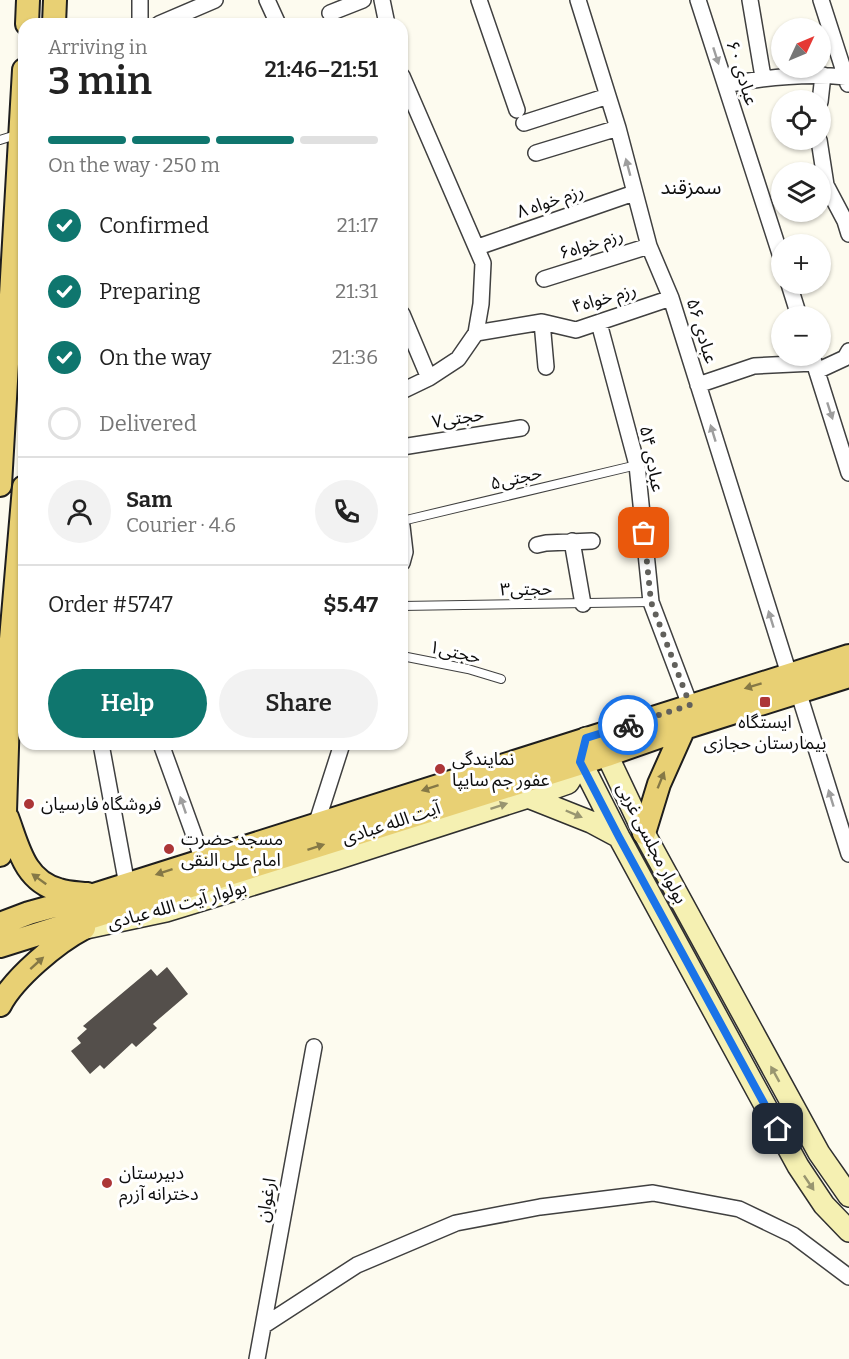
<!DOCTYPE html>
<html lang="en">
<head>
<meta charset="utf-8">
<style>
  :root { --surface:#fff; --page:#f2f2f2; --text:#222; --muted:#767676; --line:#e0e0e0; --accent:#0f766e }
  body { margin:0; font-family:Bitter,"Noto Sans Arabic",serif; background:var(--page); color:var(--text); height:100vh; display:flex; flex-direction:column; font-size:22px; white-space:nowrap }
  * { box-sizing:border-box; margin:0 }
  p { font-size:20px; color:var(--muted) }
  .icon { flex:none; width:33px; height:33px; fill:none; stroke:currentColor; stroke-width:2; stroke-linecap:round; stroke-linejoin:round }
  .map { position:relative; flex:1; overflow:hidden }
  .sheet { position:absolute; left:18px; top:18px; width:390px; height:732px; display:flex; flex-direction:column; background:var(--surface); border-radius:18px; box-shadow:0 2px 4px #0004 }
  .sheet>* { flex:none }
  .needle { width:39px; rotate:46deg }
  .fabs { position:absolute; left:771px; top:18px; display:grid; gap:12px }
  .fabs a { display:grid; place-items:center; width:60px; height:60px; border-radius:50%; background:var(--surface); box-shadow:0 2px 4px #0004; font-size:30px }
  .pin { position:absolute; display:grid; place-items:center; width:51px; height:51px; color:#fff; margin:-26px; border-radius:12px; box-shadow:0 3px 9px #0006 }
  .courier { position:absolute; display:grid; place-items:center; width:60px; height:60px; margin:-30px; border:4px solid #1a73e8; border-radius:50%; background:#fff; color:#222; box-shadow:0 2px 8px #0007 }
  .headline em { font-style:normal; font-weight:600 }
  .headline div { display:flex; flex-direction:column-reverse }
  .headline { display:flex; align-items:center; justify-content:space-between; height:102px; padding:0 30px }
  h1 { font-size:39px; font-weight:600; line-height:45px }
  .bar { display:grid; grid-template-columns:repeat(4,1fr); gap:9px 6px; align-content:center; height:72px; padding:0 30px }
  .bar i { height:8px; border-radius:4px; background:var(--line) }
  .bar .active { background:var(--accent) }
  .bar p { grid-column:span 4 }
  .line { display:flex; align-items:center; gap:15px; padding:0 30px; border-top:2px solid var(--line) }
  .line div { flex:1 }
  .round { display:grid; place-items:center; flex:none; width:63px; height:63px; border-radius:32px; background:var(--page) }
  ol { padding:0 30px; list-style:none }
  li { display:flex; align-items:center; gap:18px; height:66px }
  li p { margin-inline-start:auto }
  li .icon { padding:6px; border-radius:50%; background:var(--accent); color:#fff; stroke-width:4 }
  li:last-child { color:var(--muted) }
  li i { width:33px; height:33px; border:3px solid var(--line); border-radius:50% }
  .cta { display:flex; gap:12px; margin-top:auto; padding:12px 30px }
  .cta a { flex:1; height:69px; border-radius:36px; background:var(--accent); color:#fff; font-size:24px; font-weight:600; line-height:69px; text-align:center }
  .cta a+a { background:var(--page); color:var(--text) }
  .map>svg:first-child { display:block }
</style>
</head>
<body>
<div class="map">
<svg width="849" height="1359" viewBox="0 0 849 1359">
  <rect width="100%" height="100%" fill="#fdfbef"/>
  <!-- building -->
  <path fill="#544f4b" d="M167 967 188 994 153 1024 157 1028 136 1047 132 1043 104 1069 100 1065 90 1074 71 1051 81 1043 77 1038 87 1029 83 1026 151 969 157 976Z"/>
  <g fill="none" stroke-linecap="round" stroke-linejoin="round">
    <defs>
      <path id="lane" d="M0 140 19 134
        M402 521 637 465
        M402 606 651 602
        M402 656 468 669 501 679"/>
      <path id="street" d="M267 0 278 24
        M382 0 387 24
        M479 0 517 110
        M578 0 618 128 649 246 671 298 789 674
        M698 0 782 260
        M750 0 763 77
        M821 0 848 84
        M330 13 363 0
        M140 24V0
        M159 24 215 0
        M402 76 483 263 481 304 476 333 458 359 429 378 402 391
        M726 85C766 77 805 73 846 77
        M820 102 823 75
        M524 123 608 96
        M819 140 826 185 845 221 849 234
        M536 153 618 128
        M478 247 634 193
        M544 279 649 246
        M789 284 799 316
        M402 314 429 378
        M542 322 546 367
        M599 323 637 465 651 602 690 705
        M476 333 542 322 576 330 671 298
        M812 356 849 473
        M817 371 845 358 849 351
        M698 385 754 366 814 363
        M402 447 521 428
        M402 526 405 552 402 563
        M572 541 583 604
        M537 545 546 543 592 541
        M798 691 849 854
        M101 744 127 885
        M161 744 203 860
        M316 825 342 744
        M263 1326 357 1265 456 1223 540 1207 653 1193 739 1209 793 1235 849 1277
        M257 1359 314 1047"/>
      <path id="secondary" d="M528 797 591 822 619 837
        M86 928 166 911 336 859 528 797 568 783 581 762
        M849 1196 819 1153 644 833 607 755 586 738 581 762 619 837 798 1166 824 1205 849 1231"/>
      <path id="primary" d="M27 24 28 0
        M54 24 55 0
        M0 485 24 70
        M7 817C18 846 24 881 59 890 67 893 78 893 87 894
        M644 833 659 784 684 728
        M0 855 5 812 10 651 24 487
        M0 924 29 913 94 895 849 656
        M0 946 607 755 684 728 849 676
        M0 1005C14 978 57 942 84 928"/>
    </defs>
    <!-- lane casing -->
    <use href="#lane" stroke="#404040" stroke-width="10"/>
    <!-- street casing -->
    <use href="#street" stroke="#404040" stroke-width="18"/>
    <!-- secondary casing -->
    <use href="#secondary" stroke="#2f2f2f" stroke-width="24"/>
    <!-- primary casing -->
    <use href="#primary" stroke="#1e1e1e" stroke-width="26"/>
    <!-- lane -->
    <use href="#lane" stroke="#fff" stroke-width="8"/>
    <!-- street -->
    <use href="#street" stroke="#fff" stroke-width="15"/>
    <!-- secondary -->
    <use href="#secondary" stroke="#f5f0b2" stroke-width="21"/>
    <!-- primary -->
    <use href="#primary" stroke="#e8d074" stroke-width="22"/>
  </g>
  <!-- one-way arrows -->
  <defs><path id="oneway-solid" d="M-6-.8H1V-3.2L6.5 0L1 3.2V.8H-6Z" transform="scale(1.5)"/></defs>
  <g fill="#9e9e9e">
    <use href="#oneway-solid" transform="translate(716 56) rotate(72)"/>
    <use href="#oneway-solid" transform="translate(628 167) rotate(-105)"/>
    <use href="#oneway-solid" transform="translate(830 411) rotate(72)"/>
    <use href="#oneway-solid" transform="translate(713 433) rotate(-107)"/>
    <use href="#oneway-solid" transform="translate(771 619) rotate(-107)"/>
    <use href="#oneway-solid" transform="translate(831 798) rotate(-107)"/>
    <use href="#oneway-solid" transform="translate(183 805) rotate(-109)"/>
  </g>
  <g fill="#857846">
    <use href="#oneway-solid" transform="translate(753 686) rotate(163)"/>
    <use href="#oneway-solid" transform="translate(661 780) rotate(-68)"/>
    <use href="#oneway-solid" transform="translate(430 788) rotate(162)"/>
    <use href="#oneway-solid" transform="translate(316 847) rotate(-18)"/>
    <use href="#oneway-solid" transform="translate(164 872) rotate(162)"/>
    <use href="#oneway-solid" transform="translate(39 879) rotate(-144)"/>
    <use href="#oneway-solid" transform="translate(37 963) rotate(-42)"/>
  </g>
  <g fill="#989570">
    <use href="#oneway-solid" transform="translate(499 806) rotate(-18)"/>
    <use href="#oneway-solid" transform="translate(574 814) rotate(23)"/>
    <use href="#oneway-solid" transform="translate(775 1074) rotate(-119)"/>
    <use href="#oneway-solid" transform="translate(809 1183) rotate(56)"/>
  </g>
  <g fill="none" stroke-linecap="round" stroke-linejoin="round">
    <!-- done -->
    <path stroke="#61605c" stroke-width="6" stroke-dasharray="0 10.8" d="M628 725 690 705 651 602 644 533"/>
    <!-- route -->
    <path stroke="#1a73e8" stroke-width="8" d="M628 725 586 738 580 762 619 837 778 1129"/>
  </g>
  <!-- markers -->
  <g fill="#ac3637" stroke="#fff" stroke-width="2">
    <rect x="759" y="696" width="12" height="12" rx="3"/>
    <circle cx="440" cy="769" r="6"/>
    <circle cx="29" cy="804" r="6"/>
    <circle cx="169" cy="849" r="6"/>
    <circle cx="107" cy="1183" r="6"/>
  </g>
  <g text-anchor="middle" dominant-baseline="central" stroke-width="6" stroke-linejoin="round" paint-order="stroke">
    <!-- street labels -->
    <g font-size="18" fill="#0d0d0d" stroke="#fff">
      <text transform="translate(742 73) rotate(72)">عبادی ۶۰</text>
      <text transform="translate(550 201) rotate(-19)">رزم خواه ۸</text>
      <text transform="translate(591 244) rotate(-17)">رزم خواه۶</text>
      <text transform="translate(604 298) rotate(-16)">رزم خواه۴</text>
      <text transform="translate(702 331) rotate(73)">عبادی ۵۶</text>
      <text transform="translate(458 418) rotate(-9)">حجتی۷</text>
      <text transform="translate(652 459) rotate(79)">عبادی ۵۴</text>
      <text transform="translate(516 478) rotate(-13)">حجتی۵</text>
      <text transform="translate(526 589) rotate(-1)">حجتی۳</text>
      <text transform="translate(455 652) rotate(13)">حجتی۱</text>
      <text transform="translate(391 823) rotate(-18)">آیت الله عبادی</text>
      <text transform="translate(652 843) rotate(63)">بولوار مجلسی غربی</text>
      <text transform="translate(177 905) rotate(-15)">بولوار آیت الله عبادی</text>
      <text transform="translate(266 1200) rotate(-80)">ارغوان</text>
    </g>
    <!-- poi labels -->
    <g font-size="18" fill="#0d0d0d" stroke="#fff" text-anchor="start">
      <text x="765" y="722" text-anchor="middle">ایستگاه<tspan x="765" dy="21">بیمارستان حجازی</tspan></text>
      <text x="452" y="759">نمایندگی<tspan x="452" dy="21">عفور جم سایپا</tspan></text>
      <text x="41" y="804">فروشگاه فارسیان</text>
      <text x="181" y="839">مسجد حضرت<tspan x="181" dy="21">امام علی النقی</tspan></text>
      <text x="119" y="1173">دبیرستان<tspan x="119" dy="21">دخترانه آزرم</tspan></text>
    </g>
    <!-- neighbourhood labels -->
    <g font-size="20" fill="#0d0d0d" stroke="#fff">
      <text x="691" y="187">سمزقند</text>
    </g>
  </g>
</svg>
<div class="fabs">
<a><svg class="needle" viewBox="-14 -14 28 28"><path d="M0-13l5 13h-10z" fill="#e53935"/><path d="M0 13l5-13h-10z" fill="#767676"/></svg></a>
<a><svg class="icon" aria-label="locate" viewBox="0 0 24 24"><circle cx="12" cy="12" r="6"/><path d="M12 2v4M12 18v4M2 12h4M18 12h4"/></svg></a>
<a><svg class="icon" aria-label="layers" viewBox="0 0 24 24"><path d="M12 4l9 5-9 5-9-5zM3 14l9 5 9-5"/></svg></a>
<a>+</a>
<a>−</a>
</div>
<div class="pin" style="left:644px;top:533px;background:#ea580c"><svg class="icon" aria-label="bag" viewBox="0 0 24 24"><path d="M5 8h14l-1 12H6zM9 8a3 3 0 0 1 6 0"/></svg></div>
<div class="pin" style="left:778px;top:1129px;background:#1f2937"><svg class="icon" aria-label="home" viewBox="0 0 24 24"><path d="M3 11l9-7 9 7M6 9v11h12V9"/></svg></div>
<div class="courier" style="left:628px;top:725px"><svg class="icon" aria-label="bike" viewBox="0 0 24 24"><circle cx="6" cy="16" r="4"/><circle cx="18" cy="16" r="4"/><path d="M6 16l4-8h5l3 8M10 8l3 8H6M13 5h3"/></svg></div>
<section class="sheet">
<div class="headline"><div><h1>3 min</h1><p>Arriving in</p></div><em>21:46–21:51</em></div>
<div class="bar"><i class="active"></i><i class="active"></i><i class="active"></i><i></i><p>On the way · 250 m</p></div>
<ol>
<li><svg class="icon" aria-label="check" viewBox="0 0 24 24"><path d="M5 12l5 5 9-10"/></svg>Confirmed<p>21:17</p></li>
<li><svg class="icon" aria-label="check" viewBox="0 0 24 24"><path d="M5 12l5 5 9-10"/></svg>Preparing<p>21:31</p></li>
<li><svg class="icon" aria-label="check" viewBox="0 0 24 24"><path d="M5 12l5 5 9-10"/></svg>On the way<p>21:36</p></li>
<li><i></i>Delivered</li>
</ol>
<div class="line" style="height:108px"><a class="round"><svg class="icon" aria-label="person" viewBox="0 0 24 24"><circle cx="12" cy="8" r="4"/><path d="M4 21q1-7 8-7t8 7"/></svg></a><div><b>Sam</b><p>Courier · 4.6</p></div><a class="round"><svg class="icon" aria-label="phone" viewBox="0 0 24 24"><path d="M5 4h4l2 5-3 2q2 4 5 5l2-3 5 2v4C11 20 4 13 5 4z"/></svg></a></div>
<div class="line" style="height:78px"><div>Order #5747</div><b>$5.47</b></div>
<div class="cta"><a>Help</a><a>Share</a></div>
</section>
</div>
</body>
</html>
